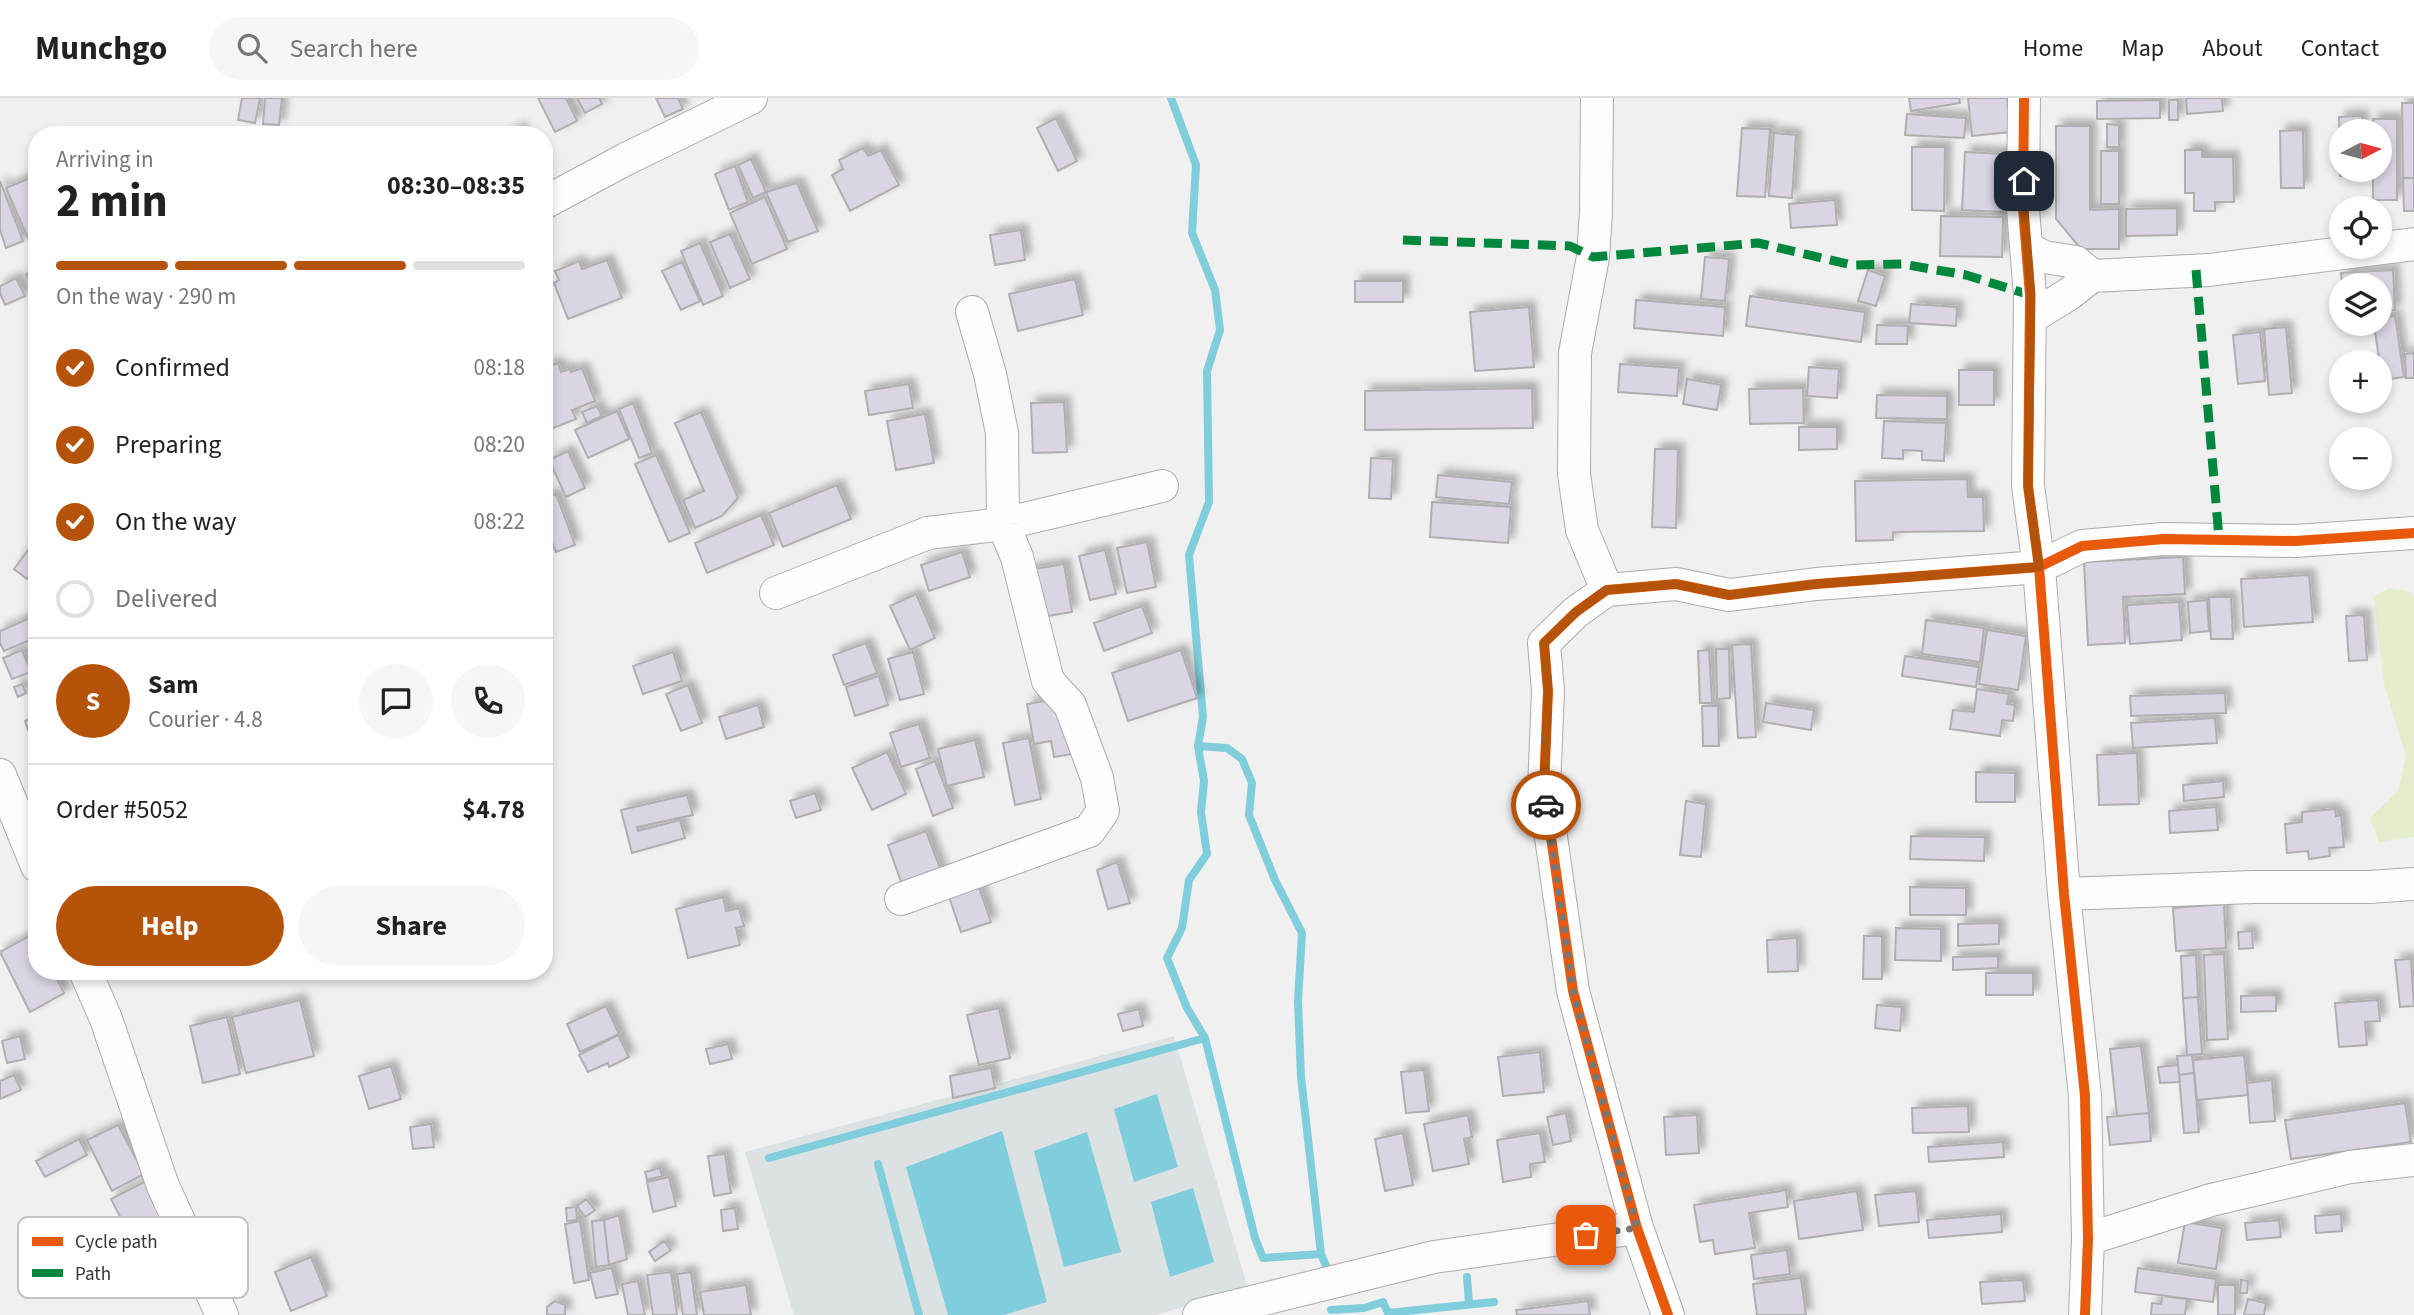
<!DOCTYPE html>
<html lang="en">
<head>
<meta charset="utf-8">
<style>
  :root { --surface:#fff; --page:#f6f6f6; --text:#222; --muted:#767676; --line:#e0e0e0; --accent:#b45309 }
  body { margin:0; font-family:"Source Sans 3",sans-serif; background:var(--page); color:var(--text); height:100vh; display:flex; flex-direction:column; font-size:26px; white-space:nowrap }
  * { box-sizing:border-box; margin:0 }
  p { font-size:23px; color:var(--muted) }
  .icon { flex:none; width:38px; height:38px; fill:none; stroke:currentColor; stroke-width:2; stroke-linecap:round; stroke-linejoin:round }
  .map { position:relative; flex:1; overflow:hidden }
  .sheet { position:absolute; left:28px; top:28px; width:525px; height:854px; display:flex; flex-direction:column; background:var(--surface); border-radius:28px; box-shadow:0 4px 10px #0003 }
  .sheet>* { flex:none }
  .needle { width:46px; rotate:84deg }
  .fabs { position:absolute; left:2329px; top:21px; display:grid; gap:14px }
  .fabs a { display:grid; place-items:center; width:63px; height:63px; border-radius:50%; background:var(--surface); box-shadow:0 4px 10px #0003; font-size:35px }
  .pin { position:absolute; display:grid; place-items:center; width:60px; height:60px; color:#fff; margin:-30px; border-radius:14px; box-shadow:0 4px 10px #0006 }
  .courier { position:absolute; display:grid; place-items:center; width:70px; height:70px; margin:-35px; border:5px solid #b45309; border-radius:50%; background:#fff; color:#222; box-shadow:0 2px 9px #0007 }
  .summary em { font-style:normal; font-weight:700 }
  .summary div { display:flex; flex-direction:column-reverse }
  .summary { display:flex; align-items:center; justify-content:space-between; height:119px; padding:0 28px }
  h1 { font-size:46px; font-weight:700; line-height:52px }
  .bar { display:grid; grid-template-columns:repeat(4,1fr); gap:10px 7px; align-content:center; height:84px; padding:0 28px }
  .bar i { height:9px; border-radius:5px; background:var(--line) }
  .bar .on { background:var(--accent) }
  .bar p { grid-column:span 4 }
  .line { display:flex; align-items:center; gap:18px; padding:0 28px; border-top:2px solid var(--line) }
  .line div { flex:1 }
  .round { display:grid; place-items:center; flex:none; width:74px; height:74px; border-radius:37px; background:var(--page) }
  ol { padding:0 28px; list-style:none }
  li { display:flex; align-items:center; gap:21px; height:77px }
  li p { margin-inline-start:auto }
  li .icon { padding:7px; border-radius:50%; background:var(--accent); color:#fff; stroke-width:4 }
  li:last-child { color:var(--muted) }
  li i { width:38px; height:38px; border:4px solid var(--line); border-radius:50% }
  .button { display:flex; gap:14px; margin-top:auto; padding:14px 28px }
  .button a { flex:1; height:80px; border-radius:42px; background:var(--accent); color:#fff; font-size:28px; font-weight:700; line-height:80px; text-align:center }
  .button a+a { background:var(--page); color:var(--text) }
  header { display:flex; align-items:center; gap:42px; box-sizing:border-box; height:98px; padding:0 35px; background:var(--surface); border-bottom:2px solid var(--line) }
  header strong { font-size:33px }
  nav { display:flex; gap:38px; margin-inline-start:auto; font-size:24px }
  .search { width:490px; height:63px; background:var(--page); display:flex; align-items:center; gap:18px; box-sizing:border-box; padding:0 24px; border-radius:38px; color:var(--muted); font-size:26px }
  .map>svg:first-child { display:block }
</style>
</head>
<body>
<header>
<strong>Munchgo</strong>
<div class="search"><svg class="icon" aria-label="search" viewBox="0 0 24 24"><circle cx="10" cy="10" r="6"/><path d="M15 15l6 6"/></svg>Search here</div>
<nav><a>Home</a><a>Map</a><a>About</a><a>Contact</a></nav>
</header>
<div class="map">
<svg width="2414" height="1217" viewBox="0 0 2414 1217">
  <defs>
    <filter id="shadow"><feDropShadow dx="6" dy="-6" stdDeviation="3.5" flood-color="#0004"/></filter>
  </defs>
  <rect width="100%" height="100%" fill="#f0f0f0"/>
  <!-- built -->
  <path fill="#dce1e4" d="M1174 938 1248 1191 1155 1217H794L745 1054Z"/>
  <!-- green -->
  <path fill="#e4edcc" d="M2389 490 2410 494 2414 501V739L2379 744 2370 720 2398 693 2406 658 2384 586 2374 499Z"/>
  <!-- water -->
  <path fill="#80cddb" d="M1157 996 1178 1069 1134 1084 1114 1011Z
    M1002 1033 1047 1204 1004 1217H948L906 1069Z
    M1087 1034 1121 1154 1064 1169 1034 1053Z
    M1193 1090 1214 1164 1170 1179 1151 1104Z"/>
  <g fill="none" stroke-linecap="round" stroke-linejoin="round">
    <!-- stream -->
    <path stroke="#80cddb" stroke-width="8" d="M1171 0 1196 67 1192 135 1215 192 1220 232 1207 273 1209 404 1189 457 1203 619 1198 648 1227 650 1242 661 1252 685 1249 717 1275 782 1302 835 1298 903 1301 979 1321 1156 1327 1170
      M1198 648 1204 683 1201 714 1207 756 1189 782 1182 830 1167 860 1187 910 1205 940 1255 1140 1263 1160 1321 1156
      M769 1060 1205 940
      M878 1066 919 1217
      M1467 1179 1469 1206
      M1331 1212 1364 1210 1383 1204 1388 1215 1494 1204"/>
  </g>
  <!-- building -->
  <path fill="#dbd4e2" stroke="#b0afb0" stroke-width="2" filter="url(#shadow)" d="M242 0H260L255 25 238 22Z
    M265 0H282L279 27 263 26Z
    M538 0H566L577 23 555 34Z
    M577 0H599L602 6 585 15Z
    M656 0H678L683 11 665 19Z
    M1909 0H1959L1960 5 1911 13Z
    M1968 0H2007L2010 34 1972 38Z
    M2186 0H2222L2223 13 2187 16Z
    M2160 2V20L2097 21V3Z
    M2169 2H2178V22H2169Z
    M2402 5H2414V80H2403Z
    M1907 16 1966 20 1964 40 1905 37Z
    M2362 18 2363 33H2342V72H2364V77L2340 78 2339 19Z
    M1056 20 1077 63 1058 73 1037 30Z
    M2373 21H2397V102H2373V72H2380V33H2373Z
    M2107 26 2119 27V49H2107Z
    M2056 28H2090V112L2119 111V151H2081L2056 121Z
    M520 30 523 37H507Z
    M1742 30 1770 31 1765 99 1737 98Z
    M2303 32 2304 90H2281L2280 33Z
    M1774 35 1796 37 1792 100 1769 98Z
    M1912 49H1945L1944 113 1912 112Z
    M863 50 868 58 881 52 899 87 850 113 832 77 843 71 839 62Z
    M2185 52H2202V59H2233L2234 104H2215V113H2194V95H2185Z
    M2101 53H2119V106H2101Z
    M1965 54 2006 56 2003 114 1962 112Z
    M751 61 766 94 753 100 738 67Z
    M735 68 748 104 729 112 715 76Z
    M37 77V155L35 156 6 90Z
    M2403 80H2414V113H2404Z
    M0 83 23 143 6 150 0 132Z
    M797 85 818 133 788 144 766 94Z
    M765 99 787 151 752 166 730 115Z
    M1835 102 1837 127 1791 130 1789 106Z
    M2177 110V137L2126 138V111Z
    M1941 118 2003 119 2002 159 1940 158Z
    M1021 132 1025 162 995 167 990 137Z
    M730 136 750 181 730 190 710 144Z
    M700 145 723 198 703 207 681 153Z
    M1705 159 1729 161 1725 203 1701 201Z
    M607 162 622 200 568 221 554 185 559 182 555 173 579 163 582 171Z
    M682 164 700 203 681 212 662 173Z
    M37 171V201L26 176Z
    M1868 172 1885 178 1876 208 1858 203Z
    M2393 172 2395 212 2380 213V187H2342L2341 175Z
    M16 180 25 198 5 207 0 195V188Z
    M1075 181 1083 217 1018 233 1009 196Z
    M1355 183H1403V204H1355Z
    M1750 198 1865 214 1861 244 1746 228Z
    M1636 202 1725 209 1723 238 1634 230Z
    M1911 206 1957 209 1956 228 1909 225Z
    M1529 209 1534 269 1475 273 1470 214Z
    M2395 218 2404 279 2382 282 2374 226H2380V220Z
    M1877 227 1908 228 1907 246H1876Z
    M2286 229 2292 295 2269 297 2264 231Z
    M2260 234 2265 283 2238 286 2233 237Z
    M2414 255V280H2406L2405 256Z
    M558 265 561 274 570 271 571 274 582 270 595 303 572 312 576 321 551 331 544 314 546 281 544 270Z
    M1620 266 1679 270 1677 298 1618 294Z
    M1809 269 1839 271 1837 300 1807 298Z
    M1959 272H1994V307H1959Z
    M1687 281 1721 287 1717 312 1683 306Z
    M909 286 913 310 869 317 865 293Z
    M1532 290 1533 330 1365 332V293Z
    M1803 290 1804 325 1750 326 1749 291Z
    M1877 297 1947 298V321L1876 320Z
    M1064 304 1067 354 1033 355 1031 305Z
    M633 305 652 355 639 360 619 311Z
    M597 308 602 318 587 325 582 314Z
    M617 313 629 341 588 360 575 332Z
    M701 314 738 400 722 418 695 430 683 402 704 393 675 325Z
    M925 316 934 365 896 372 887 323Z
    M1884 323 1946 325 1944 363 1922 362V353L1903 352V361L1882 360Z
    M1799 329H1837V351L1799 352Z
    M1655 351H1678L1676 430 1652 429Z
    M568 353 585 390 566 399 549 362Z
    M656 357 690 435 669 444 635 366Z
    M1371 360 1393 361 1391 401 1369 400Z
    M1438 377 1512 384 1509 406 1436 399Z
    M1967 381 1968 399H1983L1984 433 1893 434V442L1856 443 1855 383Z
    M837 387 851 421 783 449 769 415Z
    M556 396 575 447 556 454 544 424V400Z
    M1432 404 1511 409 1508 445 1430 439Z
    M761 417 774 447 707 475 695 445Z
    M544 439 550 454 544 457Z
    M37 440V467L27 481 14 471Z
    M1147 444 1156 489 1127 495 1117 450Z
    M1105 452 1116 496 1090 502 1079 458Z
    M962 454 970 479 929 493 921 467Z
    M2183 459 2185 496 2123 499 2125 545 2088 547 2084 464Z
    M1064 466 1072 514 1036 520 1028 472Z
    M2309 477 2313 524 2244 529 2241 481Z
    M37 494V511L29 502Z
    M916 496 935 540 910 552 890 508Z
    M2209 499H2231L2233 541H2211Z
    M2207 502 2209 533 2190 535 2188 504Z
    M2179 504 2182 542 2130 546 2127 507Z
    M1142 508 1152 535 1104 553 1094 525Z
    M37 517V539L4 553 0 545V533Z
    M2364 517 2367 562 2349 563 2346 518Z
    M1926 522 1984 530 1980 564 1922 556Z
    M1987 532 2026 538 2018 592 1979 586Z
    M866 545 877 575 844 587 833 557Z
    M1751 546 1756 639 1738 640 1732 547Z
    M37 548V577L27 552Z
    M1716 551H1729L1730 600 1717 601Z
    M22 552 31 574 12 581 3 560Z
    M1181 552 1197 600 1128 623 1112 575Z
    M1709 552 1712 605H1700L1698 553Z
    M673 554 682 583 643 596 633 568Z
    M913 554 924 596 900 602 888 561Z
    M1905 558 1979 569 1976 589 1902 578Z
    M879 578 888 607 855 618 846 589Z
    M22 586 26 595 18 599 14 589Z
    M688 587 702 625 681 633 666 596Z
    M1977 591 2009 596 2007 606 2015 607 2013 623 2002 622 2000 638 1950 631 1953 612 1974 614Z
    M2225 595 2226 615 2131 618 2130 598Z
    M1062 600 1072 656 1054 659 1051 643 1034 646 1027 606Z
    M1766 605 1814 612 1811 632 1763 624Z
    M758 607 764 629 726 641 719 619Z
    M1702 608H1718L1719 648H1703Z
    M34 619 37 631 32 633 31 630 28 632 25 623Z
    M2215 620 2217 645 2133 650 2131 625Z
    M919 626 930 660 901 669 890 635Z
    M1029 640 1041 701 1015 707 1003 645Z
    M975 642 984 679 947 688 938 651Z
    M887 654 906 696 872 712 852 670Z
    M2137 655 2139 706 2099 707 2097 657Z
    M935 663 953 710 933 718 916 671Z
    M1976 674 2015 675V704H1976Z
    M2223 683 2224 699 2184 703 2183 687Z
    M815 695 821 712 796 720 790 703Z
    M687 697 693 717 637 729 638 733 680 722 685 740 632 755 621 712Z
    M1686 703 1706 706 1701 759 1680 757Z
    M2216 709 2218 732 2170 735 2169 713Z
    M2335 711 2336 718 2341 717 2344 749 2329 750 2330 758 2309 761 2308 753 2287 755 2285 726 2302 724V714Z
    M926 733 944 781 905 795 888 747Z
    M1911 738 1985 739 1984 763 1910 761Z
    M1117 764 1130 805 1108 811 1097 772Z
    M975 778 991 824 961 834 945 787Z
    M1910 789 1966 790V817H1910Z
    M723 799 726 813 739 810 744 828 736 830 740 847 688 860 676 811Z
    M2224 806 2226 850 2176 853 2173 810Z
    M1999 825V846L1958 848V826Z
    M1896 830 1941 831V863L1895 862Z
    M2252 833 2253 850 2239 851 2238 834Z
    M33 836 37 843V873H53L64 895 30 914 0 854Z
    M1864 838H1882V881H1863Z
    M1797 840 1798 873 1768 874 1767 842Z
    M2224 856 2228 941 2207 942 2204 857Z
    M2196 857 2198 899 2183 900 2181 858Z
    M1998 858V870L1953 872V859Z
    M2411 861 2414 908 2400 909 2395 862Z
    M1986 875H2033V897H1986Z
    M2276 897V913L2241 914V898Z
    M2198 899 2202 956 2187 957 2183 900Z
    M300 902 314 958 246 975 232 919Z
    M2378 902 2380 923 2365 924 2367 947 2339 949 2335 905Z
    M1877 907 1902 909 1900 933 1875 930Z
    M606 908 619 936 580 954 567 926Z
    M999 910 1010 960 979 967 967 917Z
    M1139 911 1143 928 1123 933 1118 916Z
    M227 919 240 976 203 985 190 928Z
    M618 937 629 959 609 969 608 965 588 974 579 957Z
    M20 938 25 961 7 965 2 943Z
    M728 946 732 961 710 966 706 951Z
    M2141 948 2149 1015 2117 1018 2110 951Z
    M1540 954 1544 994 1503 998 1498 959Z
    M2192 957 2194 975 2179 977 2177 958Z
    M2244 957 2248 997 2197 1002 2193 962Z
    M2178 967 2180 984 2160 985 2158 969Z
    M391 968 401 1001 369 1011 359 978Z
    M991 970 995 990 953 1000 950 978Z
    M1424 972 1429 1013 1406 1015 1401 974Z
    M2194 975 2199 1034 2184 1035 2179 977Z
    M14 977 21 992 0 1001V983Z
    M2272 982 2275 1023 2250 1025 2247 985Z
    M2405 1005 2411 1044 2291 1061 2285 1022Z
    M1968 1008 1969 1034 1913 1035 1912 1010Z
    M1566 1015 1571 1043 1553 1047 1547 1019Z
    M2149 1015 2151 1043 2110 1047 2107 1019Z
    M1468 1017 1472 1039 1464 1041 1469 1066 1433 1073 1424 1026Z
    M1697 1017 1699 1055 1666 1057 1664 1019Z
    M431 1026 434 1049 413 1051 410 1029Z
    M118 1027 144 1076 112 1093 87 1042Z
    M1403 1035 1413 1087 1385 1093 1375 1041Z
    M1540 1035 1545 1064 1530 1066 1531 1079 1503 1084 1497 1042Z
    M79 1041 87 1057 45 1079 36 1063Z
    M2003 1044 2004 1059 1929 1064 1928 1049Z
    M725 1056 731 1095 714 1098 708 1058Z
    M660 1070 662 1078 647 1082 645 1074Z
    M669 1079 676 1108 653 1114 647 1084Z
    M146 1083 171 1132 136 1150 111 1101Z
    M1786 1092 1788 1109 1749 1115 1755 1150 1715 1156 1713 1142 1700 1144 1694 1107Z
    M1857 1093 1863 1132 1799 1141 1794 1103Z
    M1916 1093 1919 1124 1879 1128 1875 1097Z
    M586 1101 595 1112 585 1119 577 1108Z
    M576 1109 577 1122 567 1123 566 1110Z
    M735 1110 738 1131 723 1133 721 1112Z
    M2001 1116 2002 1134 1929 1140 1927 1122Z
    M2341 1116 2342 1133 2316 1135 2315 1118Z
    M619 1117 627 1161 609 1167 604 1122Z
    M604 1122 609 1167 596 1169 592 1123Z
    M2279 1122 2281 1139 2247 1142 2245 1125Z
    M580 1123 589 1182 574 1185 565 1126Z
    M2185 1124 2222 1130 2216 1171 2178 1165Z
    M664 1143 671 1152 655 1163 649 1154Z
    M1787 1152 1790 1176 1754 1181 1751 1157Z
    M311 1159 327 1198 291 1213 275 1174Z
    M612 1170 618 1196 596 1200 590 1175Z
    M2138 1170 2216 1181 2213 1204 2135 1194Z
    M671 1174 677 1217H653L647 1177Z
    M691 1174 697 1217H683L677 1176Z
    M1801 1180 1806 1217H1757L1753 1186Z
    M2023 1182 2025 1203 1982 1206 1980 1184Z
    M2241 1182 2248 1183 2247 1195H2240Z
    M638 1183 645 1217H628L622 1186Z
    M746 1187 751 1217H704L700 1194Z
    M2218 1187H2235V1217H2218Z
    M2162 1198 2187 1201 2185 1217H2151L2152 1205 2161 1206Z
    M2248 1201 2266 1205 2264 1217H2244Z
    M555 1203 565 1207V1217H547V1209Z
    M1588 1203 1590 1217H1517L1516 1212Z"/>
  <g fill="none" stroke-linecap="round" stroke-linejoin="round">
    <defs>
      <path id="minor" d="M1597 0 1596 114 1593 159 1575 255 1574 376 1582 432 1607 492
        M2024 0 2023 111 2030 197 2028 388 2039 469 2064 796 2085 998 2088 1141 2085 1217
        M544 105 626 61 751 0
        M2027 150 2044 159 2076 164 2092 178
        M2030 220 2069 196 2092 178 2209 172 2414 146
        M776 495 928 435 1003 426 1162 388
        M0 677 37 768
        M2064 796 2253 789H2369L2414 786
        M901 801 1089 733 1103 713 1097 680 1070 607 1048 583 1017 459 1003 426 1002 335 990 276 972 214
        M85 873 106 921 163 1088 222 1217
        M2088 1141 2211 1102 2350 1069 2414 1062
        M1199 1217 1434 1159 1637 1130
        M1668 1217 1637 1130 1573 893 1544 690 1548 593 1544 545 1576 514 1607 492 1676 486 1729 497 1816 486 2039 469 2082 448 2164 441 2295 443 2414 435"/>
    </defs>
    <!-- minor casing -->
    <use href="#minor" stroke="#ababab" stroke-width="34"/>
    <!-- minor -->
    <use href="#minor" stroke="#fdfdfd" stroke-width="32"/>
    <!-- quiet -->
    <path stroke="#00873e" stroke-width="9" stroke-dasharray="18 9" stroke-linecap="butt" d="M1403 142 1570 148 1593 159 1758 145 1852 167 1902 166 1966 177 2030 197
      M2196 172 2219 440"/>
    <defs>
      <path id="cycleway" d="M2024 0 2023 111 2030 197 2028 388 2039 469 2064 796 2085 998 2088 1141 2085 1217
        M1668 1217 1637 1130 1573 893 1544 690 1548 593 1544 545 1576 514 1607 492 1676 486 1729 497 1816 486 2039 469 2082 448 2164 441 2295 443 2414 435"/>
    </defs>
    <!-- cycleway casing -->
    <use href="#cycleway" stroke="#fff" stroke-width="15"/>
    <!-- cycleway -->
    <use href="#cycleway" stroke="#e8590c" stroke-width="10"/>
  </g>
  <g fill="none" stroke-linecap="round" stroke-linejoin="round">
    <!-- done -->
    <path stroke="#767777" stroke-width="7" stroke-dasharray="0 12.6" d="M1546 707 1573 893 1637 1130 1586 1137"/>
    <!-- route -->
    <path stroke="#b45309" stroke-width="9" d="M1546 707 1544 690 1548 593 1544 545 1576 514 1606 492 1676 486 1729 497 1816 486 2039 469 2028 388 2031 197 2024 111V83"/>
  </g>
  <!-- legend -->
  <rect x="18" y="1119" width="230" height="81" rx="10" fill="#fff" stroke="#c2c3c3" stroke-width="2"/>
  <rect x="32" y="1139" width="31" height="9" fill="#e8590c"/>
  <rect x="32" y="1171" width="31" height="8" fill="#00873e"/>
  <g font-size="19" fill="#353636">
    <text x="75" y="1150">Cycle path</text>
    <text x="75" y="1182">Path</text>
  </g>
</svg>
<div class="fabs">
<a><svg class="needle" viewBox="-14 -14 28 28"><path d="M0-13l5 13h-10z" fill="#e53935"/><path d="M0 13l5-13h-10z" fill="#767676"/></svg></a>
<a><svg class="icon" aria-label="locate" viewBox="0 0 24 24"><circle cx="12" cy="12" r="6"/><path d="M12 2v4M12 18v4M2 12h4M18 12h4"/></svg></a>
<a><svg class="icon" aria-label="layers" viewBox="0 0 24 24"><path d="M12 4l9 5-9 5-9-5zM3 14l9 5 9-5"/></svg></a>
<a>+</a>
<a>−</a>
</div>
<div class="pin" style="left:1586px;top:1137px;background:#ea580c"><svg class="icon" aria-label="bag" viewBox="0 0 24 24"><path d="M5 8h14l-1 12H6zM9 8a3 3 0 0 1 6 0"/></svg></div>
<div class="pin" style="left:2024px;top:83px;background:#1f2937"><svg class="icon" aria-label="home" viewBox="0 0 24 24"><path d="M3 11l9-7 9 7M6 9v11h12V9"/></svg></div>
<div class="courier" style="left:1546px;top:707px"><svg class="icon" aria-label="car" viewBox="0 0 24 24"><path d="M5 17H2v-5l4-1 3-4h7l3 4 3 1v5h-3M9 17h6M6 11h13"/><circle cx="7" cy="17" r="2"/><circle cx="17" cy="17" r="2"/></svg></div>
<section class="sheet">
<div class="summary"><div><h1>2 min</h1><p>Arriving in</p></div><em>08:30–08:35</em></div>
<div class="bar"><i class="on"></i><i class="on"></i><i class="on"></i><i></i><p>On the way · 290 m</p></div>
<ol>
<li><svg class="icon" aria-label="check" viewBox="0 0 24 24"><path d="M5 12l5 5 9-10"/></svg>Confirmed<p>08:18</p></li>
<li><svg class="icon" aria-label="check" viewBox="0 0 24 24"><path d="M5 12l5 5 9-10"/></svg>Preparing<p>08:20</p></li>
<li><svg class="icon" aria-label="check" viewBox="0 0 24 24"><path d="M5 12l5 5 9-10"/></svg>On the way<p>08:22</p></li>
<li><i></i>Delivered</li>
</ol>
<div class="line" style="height:126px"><b class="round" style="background:var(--accent);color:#fff">S</b><div><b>Sam</b><p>Courier · 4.8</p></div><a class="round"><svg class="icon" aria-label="chat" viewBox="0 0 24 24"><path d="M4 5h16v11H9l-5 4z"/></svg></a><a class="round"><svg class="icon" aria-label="phone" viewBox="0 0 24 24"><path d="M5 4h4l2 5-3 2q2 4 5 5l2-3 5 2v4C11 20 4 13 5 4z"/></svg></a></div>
<div class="line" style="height:91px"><div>Order #5052</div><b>$4.78</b></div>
<div class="button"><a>Help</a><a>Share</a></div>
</section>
</div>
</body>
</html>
